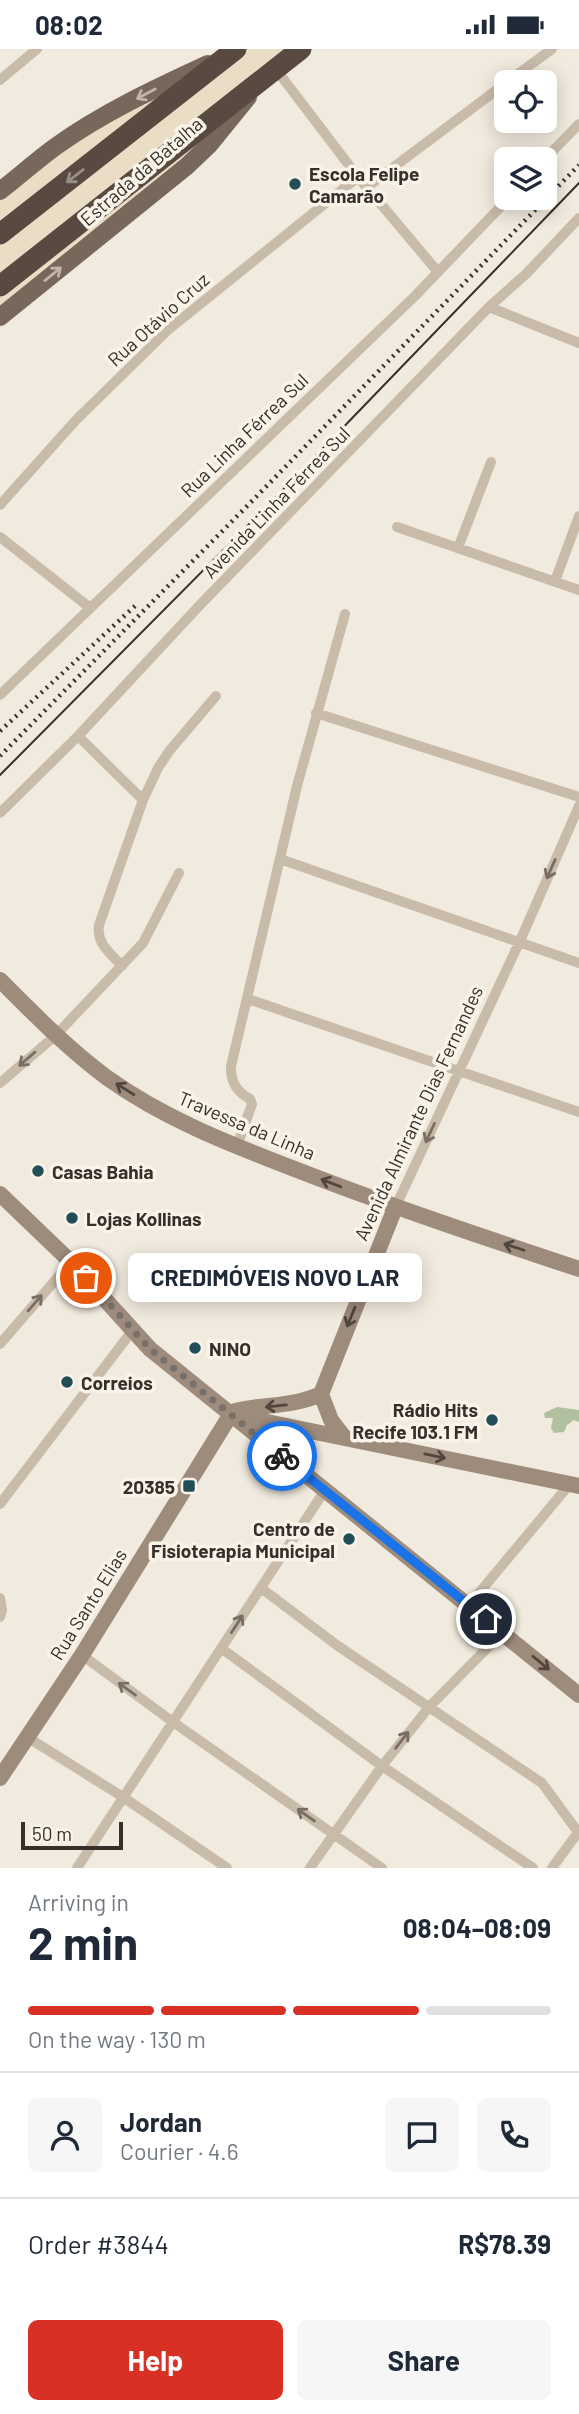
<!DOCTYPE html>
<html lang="en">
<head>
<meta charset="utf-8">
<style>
  :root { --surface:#fff; --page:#f6f6f7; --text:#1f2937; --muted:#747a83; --line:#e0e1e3; --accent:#d93025 }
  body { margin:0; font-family:Barlow,sans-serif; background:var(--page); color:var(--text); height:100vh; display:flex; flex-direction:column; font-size:26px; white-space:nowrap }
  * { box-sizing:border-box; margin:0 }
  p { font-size:23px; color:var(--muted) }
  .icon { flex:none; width:38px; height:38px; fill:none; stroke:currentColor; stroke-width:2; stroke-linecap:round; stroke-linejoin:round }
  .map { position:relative; height:1819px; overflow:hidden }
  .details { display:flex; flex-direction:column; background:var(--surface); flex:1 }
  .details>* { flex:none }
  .controls { position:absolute; left:494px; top:21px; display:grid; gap:14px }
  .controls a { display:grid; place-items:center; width:63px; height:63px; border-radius:10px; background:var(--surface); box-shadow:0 4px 18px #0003; font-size:35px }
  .scale { position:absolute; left:21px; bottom:18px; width:102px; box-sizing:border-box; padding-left:7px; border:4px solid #372f29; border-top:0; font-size:19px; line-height:24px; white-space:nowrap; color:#372f29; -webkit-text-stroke:5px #f9f4ea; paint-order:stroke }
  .pin { position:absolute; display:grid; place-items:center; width:60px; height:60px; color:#fff; margin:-30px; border:4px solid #fff; border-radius:50%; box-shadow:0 2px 7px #0007 }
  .courier { position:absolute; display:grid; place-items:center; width:70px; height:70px; margin:-35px; border:5px solid #1a73e8; border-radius:50%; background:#fff; color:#222; box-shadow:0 2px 9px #0007 }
  .bubble { position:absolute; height:49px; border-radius:10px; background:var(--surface); box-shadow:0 4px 18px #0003; font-size:23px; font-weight:700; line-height:49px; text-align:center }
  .summary em { font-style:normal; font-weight:700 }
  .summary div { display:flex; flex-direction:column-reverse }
  .summary { display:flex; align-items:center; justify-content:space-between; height:119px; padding:0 28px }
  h1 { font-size:46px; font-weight:700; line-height:52px }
  .bar { display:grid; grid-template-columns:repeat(4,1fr); gap:10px 7px; align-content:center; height:84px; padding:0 28px }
  .bar i { height:9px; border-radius:5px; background:var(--line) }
  .bar .selected { background:var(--accent) }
  .bar p { grid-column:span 4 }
  .line { display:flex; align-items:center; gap:18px; padding:0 28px; border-top:2px solid var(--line) }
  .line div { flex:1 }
  .round { display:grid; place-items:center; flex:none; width:74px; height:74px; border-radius:10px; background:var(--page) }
  .cta { display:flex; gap:14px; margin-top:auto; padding:14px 28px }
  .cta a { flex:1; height:80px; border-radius:10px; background:var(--accent); color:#fff; font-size:28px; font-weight:700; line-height:80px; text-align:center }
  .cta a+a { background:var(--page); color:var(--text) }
  .status { display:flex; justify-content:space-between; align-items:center; height:49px; padding:0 35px; background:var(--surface); direction:ltr }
  .status svg { height:19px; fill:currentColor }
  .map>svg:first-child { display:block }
</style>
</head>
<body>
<div class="status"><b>08:02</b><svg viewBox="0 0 49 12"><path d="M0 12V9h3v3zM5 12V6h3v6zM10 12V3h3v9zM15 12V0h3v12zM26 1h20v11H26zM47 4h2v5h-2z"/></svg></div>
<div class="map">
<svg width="579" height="1819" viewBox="0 0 579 1819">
  <rect width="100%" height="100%" fill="#f1eade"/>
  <!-- green -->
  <path fill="#b1c09f" d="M557 1358 579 1361V1373L574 1371 567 1376 564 1383 554 1384 551 1379 553 1369H545L544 1364Z"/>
  <!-- plaza -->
  <path fill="#e9ddc6" d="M242 0H293L0 233V190Z
    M203 22 0 177V149L97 76Z
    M205 79 207 92 0 264V240Z"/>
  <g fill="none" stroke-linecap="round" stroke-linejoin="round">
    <!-- street -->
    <path stroke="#c9bbaa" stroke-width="10" d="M275 19 358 128 438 223
      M0 31 37 0
      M507 33 552 0
      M544 111 579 75
      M367 138 506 34
      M489 258 579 294
      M0 456 76 371 169 280 358 128
      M397 478 579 541
      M0 488 89 558
      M458 499 491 413
      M555 532 579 467
      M0 646 415 247 509 149
      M316 664 579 748
      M78 687 143 751
      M0 764 78 687 199 557 489 258 526 225 579 169
      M280 810 579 914
      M122 917C110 904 96 894 99 876L143 751 158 719 170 701 216 647
      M248 950 579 1063
      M0 1034 55 987 143 894 179 824
      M237 1097 252 1055 250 1050C237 1043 230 1033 231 1017L297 737 345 565
      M395 1159 520 892 579 757
      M0 1295 71 1213
      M0 1455 132 1282
      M261 1539 338 1597 542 1734 578 1783
      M0 1549 2 1561 0 1568
      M469 1556 569 1436
      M221 1599 382 1717 533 1819
      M82 1606 173 1673 382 1819
      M27 1688 123 1748 227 1819
      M77 1819 325 1441
      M310 1819 382 1717 430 1657 503 1583
      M552 1819 579 1782"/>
    <!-- secondary -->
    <path stroke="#9d8b7c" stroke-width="16" d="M0 931C34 965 67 999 106 1028 163 1069 227 1094 292 1119 387 1156 483 1188 579 1220
      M0 1145 71 1213 150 1300 579 1646
      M235 1362C264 1355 293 1358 321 1345
      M233 1366 579 1437
      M344 1388 331 1371 321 1345 395 1159
      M0 1729 82 1606 231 1365"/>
    <!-- primary -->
    <path stroke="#78685b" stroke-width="18" d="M0 142C18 128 36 112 55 98 102 64 156 39 208 15
      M0 268 187 117 209 96 248 48"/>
    <!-- highway -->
    <path stroke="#584a41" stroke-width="21" d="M0 185 236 0
      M0 237 301 0"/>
    <!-- tram -->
    <path stroke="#372f29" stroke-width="2" d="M0 726 277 447 579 134"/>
    <!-- rail -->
    <path stroke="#372f29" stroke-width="4.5" stroke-dasharray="2 5" stroke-linecap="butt" d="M0 682 135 557
      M0 707 257 447 579 116"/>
  </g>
  <!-- one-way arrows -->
  <defs><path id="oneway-shaft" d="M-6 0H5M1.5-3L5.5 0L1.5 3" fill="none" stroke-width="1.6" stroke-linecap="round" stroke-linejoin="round" transform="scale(1.75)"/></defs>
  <g stroke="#bfb5aa">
    <use href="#oneway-shaft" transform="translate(146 45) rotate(152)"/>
    <use href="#oneway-shaft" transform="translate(53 225) rotate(-39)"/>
  </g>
  <use stroke="#988e85" href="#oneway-shaft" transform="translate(75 127) rotate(142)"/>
  <g stroke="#796e63">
    <use href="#oneway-shaft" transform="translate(551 820) rotate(114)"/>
    <use href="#oneway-shaft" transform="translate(27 1010) rotate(139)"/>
    <use href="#oneway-shaft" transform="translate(430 1084) rotate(115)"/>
    <use href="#oneway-shaft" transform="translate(35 1254) rotate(-49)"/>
    <use href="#oneway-shaft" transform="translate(237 1575) rotate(-57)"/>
    <use href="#oneway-shaft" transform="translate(127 1640) rotate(-144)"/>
    <use href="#oneway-shaft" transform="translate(402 1691) rotate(-52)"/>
    <use href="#oneway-shaft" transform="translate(306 1766) rotate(-145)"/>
  </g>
  <g stroke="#50463e">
    <use href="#oneway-shaft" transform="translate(125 1040) rotate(-148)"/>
    <use href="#oneway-shaft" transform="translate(331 1134) rotate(-159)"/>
    <use href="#oneway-shaft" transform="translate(514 1198) rotate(-162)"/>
    <use href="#oneway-shaft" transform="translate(351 1268) rotate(112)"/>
    <use href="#oneway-shaft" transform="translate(276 1357) rotate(174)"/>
    <use href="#oneway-shaft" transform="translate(435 1407) rotate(12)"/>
    <use href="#oneway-shaft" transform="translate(541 1614) rotate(40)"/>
  </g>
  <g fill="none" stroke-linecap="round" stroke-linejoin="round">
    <!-- done -->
    <path stroke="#787068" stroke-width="7" stroke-dasharray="0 12.6" d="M86 1229 150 1300 282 1407"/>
    <!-- route -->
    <path stroke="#1a73e8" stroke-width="9" d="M282 1407 486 1570"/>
  </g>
  <!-- markers -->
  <g fill="#214e57" stroke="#f9f4ea" stroke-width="2.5">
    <circle cx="295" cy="135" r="7"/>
    <circle cx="38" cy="1122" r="7"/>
    <circle cx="72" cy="1169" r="7"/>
    <circle cx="195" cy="1299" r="7"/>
    <circle cx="67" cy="1333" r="7"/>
    <circle cx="492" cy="1371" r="7"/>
    <rect x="182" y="1430" width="14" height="14" rx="3.5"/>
    <circle cx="349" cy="1490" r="7"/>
  </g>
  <g text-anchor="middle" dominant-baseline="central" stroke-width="7" stroke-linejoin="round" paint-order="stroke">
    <!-- street labels -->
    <g font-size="19" fill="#372f29" stroke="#f9f4ea">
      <text transform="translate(141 122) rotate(-41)">Estrada da Batalha</text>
      <text transform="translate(158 270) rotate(-42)">Rua Otávio Cruz</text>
      <text transform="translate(244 386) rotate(-44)">Rua Linha Férrea Sul</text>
      <text transform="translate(276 453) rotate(-46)">Avenida Linha Férrea Sul</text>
      <text transform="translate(418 1064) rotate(-65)">Avenida Almirante Dias Fernandes</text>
      <text transform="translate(247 1076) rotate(23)">Travessa da Linha</text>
      <text transform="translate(88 1555) rotate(-58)">Rua Santo Elias</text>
    </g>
    <!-- poi labels -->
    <g font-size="19" font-weight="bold" fill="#372f29" stroke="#f9f4ea" text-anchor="start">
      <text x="309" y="124">Escola Felipe<tspan x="309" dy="22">Camarão</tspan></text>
      <text x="52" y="1122">Casas Bahia</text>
      <text x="86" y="1169">Lojas Kollinas</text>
      <text x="209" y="1299">NINO</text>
      <text x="81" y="1333">Correios</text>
      <text x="478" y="1360" text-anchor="end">Rádio Hits<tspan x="478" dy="22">Recife 103.1 FM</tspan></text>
      <text x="175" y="1437" text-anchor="end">20385</text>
      <text x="335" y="1479" text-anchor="end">Centro de<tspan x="335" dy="22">Fisioterapia Municipal</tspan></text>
    </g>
  </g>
</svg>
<div class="controls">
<a><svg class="icon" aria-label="locate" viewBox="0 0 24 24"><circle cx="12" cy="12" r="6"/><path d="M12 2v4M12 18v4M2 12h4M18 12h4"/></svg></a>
<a><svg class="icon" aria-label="layers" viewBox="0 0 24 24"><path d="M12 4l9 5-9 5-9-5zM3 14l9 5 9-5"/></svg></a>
</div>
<div class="scale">50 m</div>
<div class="pin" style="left:86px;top:1229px;background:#ea580c"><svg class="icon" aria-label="bag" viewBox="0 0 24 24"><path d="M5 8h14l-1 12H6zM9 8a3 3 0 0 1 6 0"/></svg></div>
<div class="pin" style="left:486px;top:1570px;background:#1f2937"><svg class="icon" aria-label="home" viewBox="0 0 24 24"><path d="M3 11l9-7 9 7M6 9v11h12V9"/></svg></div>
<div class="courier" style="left:282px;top:1407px"><svg class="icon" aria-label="bike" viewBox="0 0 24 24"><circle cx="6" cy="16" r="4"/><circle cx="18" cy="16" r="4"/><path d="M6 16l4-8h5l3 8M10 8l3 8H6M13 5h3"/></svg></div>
<div class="bubble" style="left:128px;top:1204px;width:294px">CREDIMÓVEIS NOVO LAR</div>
</div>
<section class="details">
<div class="summary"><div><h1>2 min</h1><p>Arriving in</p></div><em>08:04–08:09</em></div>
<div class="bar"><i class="selected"></i><i class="selected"></i><i class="selected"></i><i></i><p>On the way · 130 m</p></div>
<div class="line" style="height:126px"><a class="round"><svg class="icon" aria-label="person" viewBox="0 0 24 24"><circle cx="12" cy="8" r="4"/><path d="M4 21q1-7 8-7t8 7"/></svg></a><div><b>Jordan</b><p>Courier · 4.6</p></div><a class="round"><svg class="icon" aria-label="chat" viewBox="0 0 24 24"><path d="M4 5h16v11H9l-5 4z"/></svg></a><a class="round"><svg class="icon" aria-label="phone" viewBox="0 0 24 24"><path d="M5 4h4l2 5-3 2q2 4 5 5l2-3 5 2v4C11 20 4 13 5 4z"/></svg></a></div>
<div class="line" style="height:91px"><div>Order #3844</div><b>R$78.39</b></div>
<div class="cta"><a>Help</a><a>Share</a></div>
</section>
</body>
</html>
